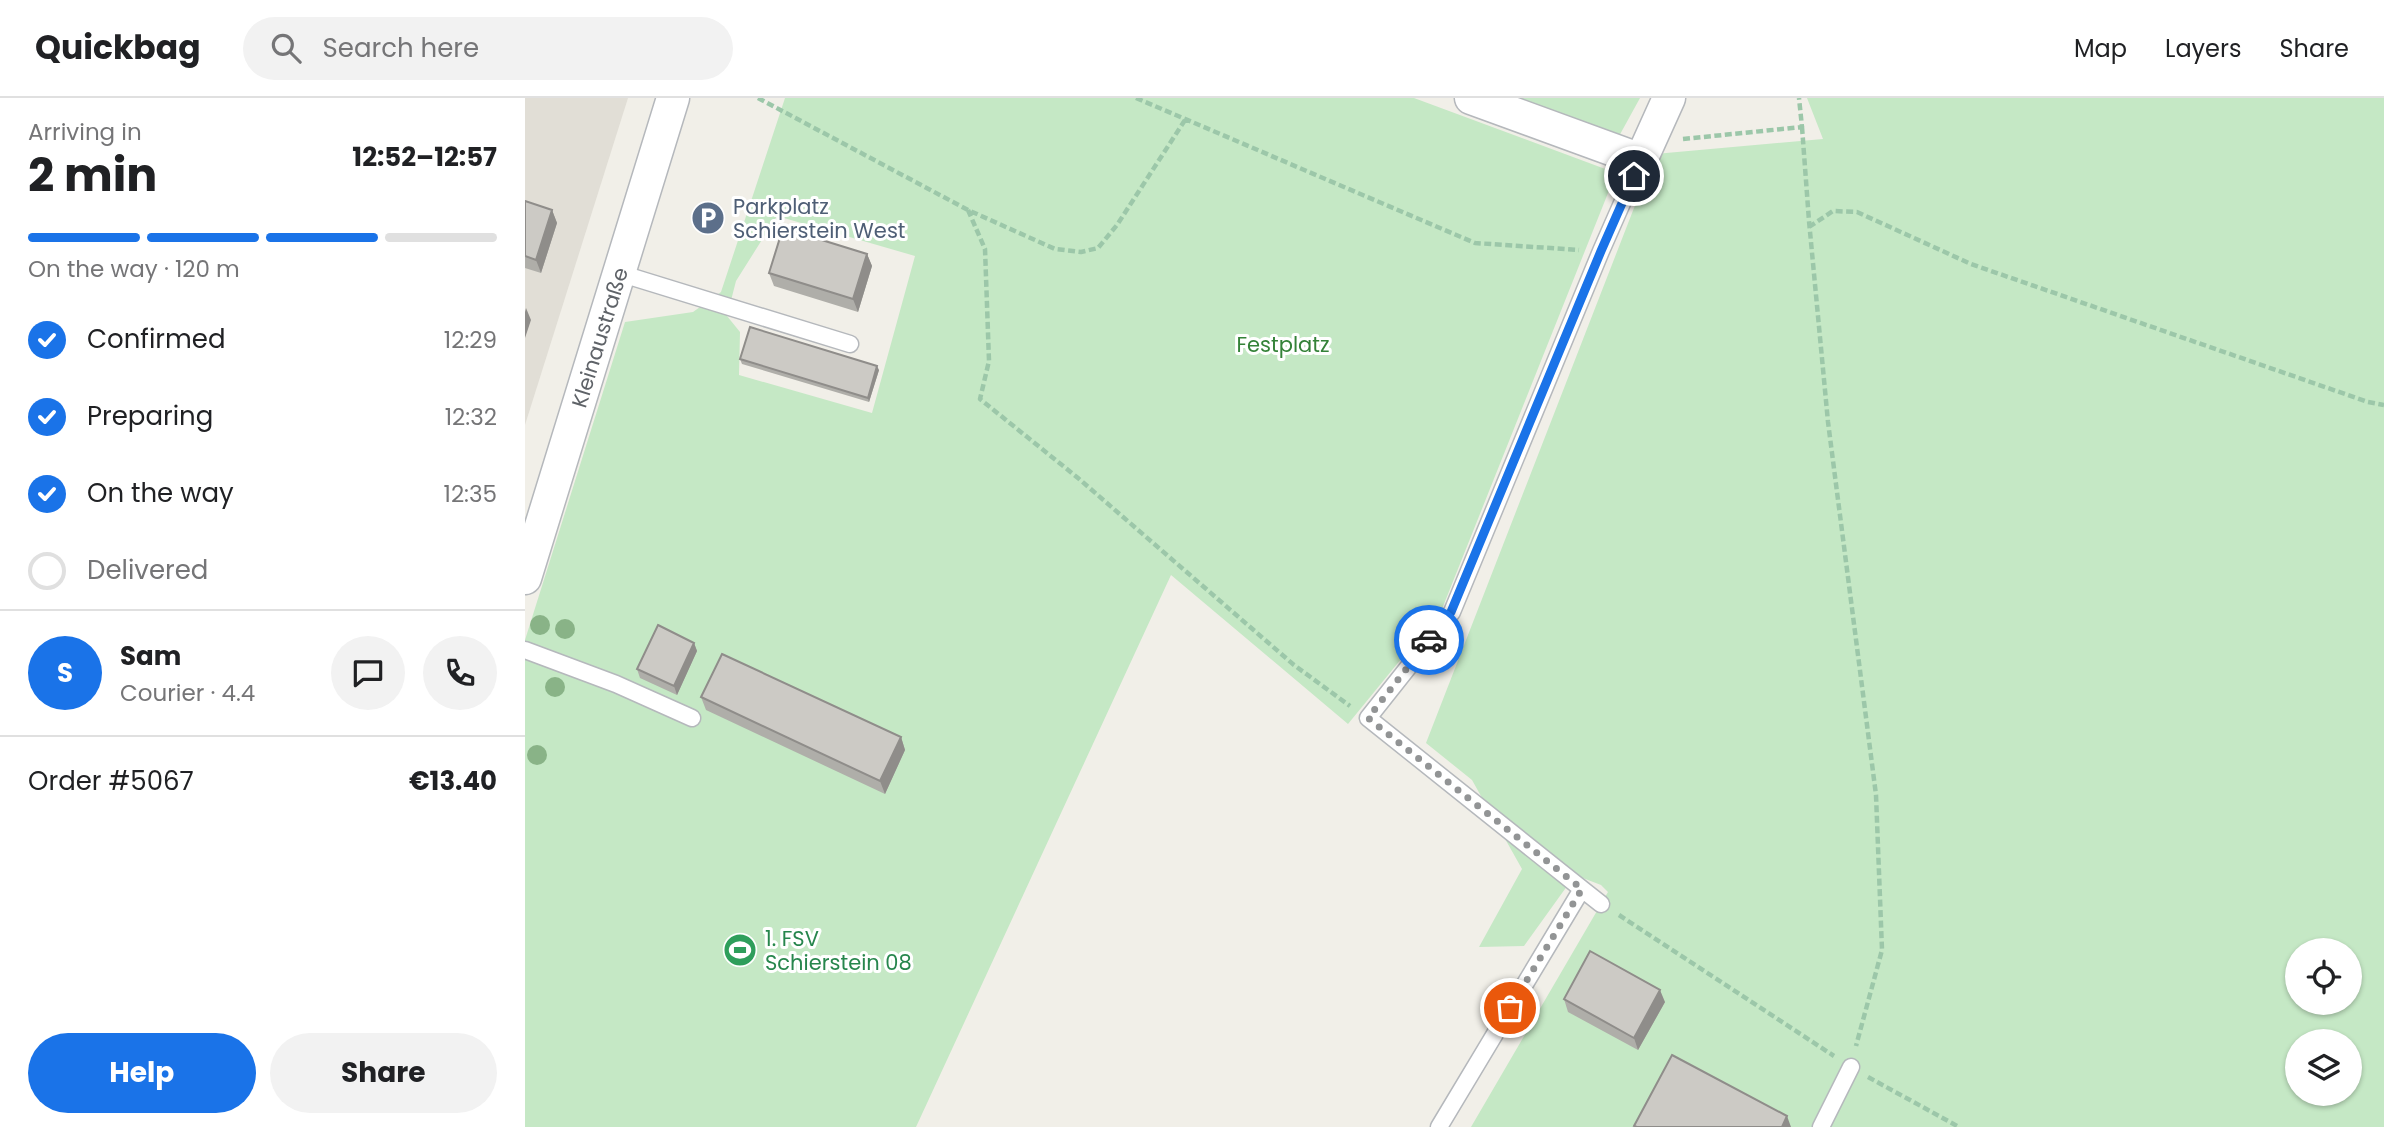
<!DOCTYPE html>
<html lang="en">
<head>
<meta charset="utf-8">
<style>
  :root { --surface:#fff; --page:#f2f2f2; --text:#202124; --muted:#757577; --line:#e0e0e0; --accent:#1a73e8 }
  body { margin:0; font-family:Poppins,sans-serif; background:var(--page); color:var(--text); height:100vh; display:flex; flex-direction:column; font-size:26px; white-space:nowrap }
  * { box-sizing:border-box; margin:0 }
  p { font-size:23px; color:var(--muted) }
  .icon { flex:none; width:38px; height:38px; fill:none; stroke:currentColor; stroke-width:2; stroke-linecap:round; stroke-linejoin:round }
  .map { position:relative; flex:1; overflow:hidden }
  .details { display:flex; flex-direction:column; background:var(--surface); width:525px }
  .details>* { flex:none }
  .controls { position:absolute; left:1760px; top:840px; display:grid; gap:14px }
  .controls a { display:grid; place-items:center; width:77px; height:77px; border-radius:50%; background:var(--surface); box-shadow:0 2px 5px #0004; font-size:35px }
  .pin { position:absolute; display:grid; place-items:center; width:60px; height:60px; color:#fff; margin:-30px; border:4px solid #fff; border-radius:50%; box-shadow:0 2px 7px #0007 }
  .courier { position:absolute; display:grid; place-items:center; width:70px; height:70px; margin:-35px; border:5px solid #1a73e8; border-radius:50%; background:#fff; color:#222; box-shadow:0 2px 9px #0007 }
  .head em { font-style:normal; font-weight:700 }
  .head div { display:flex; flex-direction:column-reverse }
  .head { display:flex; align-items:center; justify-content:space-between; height:119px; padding:0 28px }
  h1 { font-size:46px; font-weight:700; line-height:52px }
  .bar { display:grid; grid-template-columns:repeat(4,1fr); gap:10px 7px; align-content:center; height:84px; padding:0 28px }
  .bar i { height:9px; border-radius:5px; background:var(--line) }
  .bar .selected { background:var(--accent) }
  .bar p { grid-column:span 4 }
  .line { display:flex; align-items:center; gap:18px; padding:0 28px; border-top:2px solid var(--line) }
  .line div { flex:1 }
  .round { display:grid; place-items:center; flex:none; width:74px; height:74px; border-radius:37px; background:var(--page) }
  ol { padding:0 28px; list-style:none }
  li { display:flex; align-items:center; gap:21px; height:77px }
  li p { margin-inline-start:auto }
  li .icon { padding:7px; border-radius:50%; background:var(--accent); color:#fff; stroke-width:4 }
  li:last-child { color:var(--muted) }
  li i { width:38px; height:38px; border:4px solid var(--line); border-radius:50% }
  .cta { display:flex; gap:14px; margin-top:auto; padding:14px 28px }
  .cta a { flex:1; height:80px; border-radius:42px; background:var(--accent); color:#fff; font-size:28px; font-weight:700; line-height:80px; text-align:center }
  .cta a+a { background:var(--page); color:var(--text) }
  header { display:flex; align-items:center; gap:42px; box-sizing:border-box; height:98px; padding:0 35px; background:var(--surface); border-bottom:2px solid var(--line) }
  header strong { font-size:33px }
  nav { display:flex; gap:38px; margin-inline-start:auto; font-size:24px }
  .search { width:490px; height:63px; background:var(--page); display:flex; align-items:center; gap:18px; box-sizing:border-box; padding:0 24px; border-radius:38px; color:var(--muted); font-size:26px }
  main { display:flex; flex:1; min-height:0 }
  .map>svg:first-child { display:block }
</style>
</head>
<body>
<header>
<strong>Quickbag</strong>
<div class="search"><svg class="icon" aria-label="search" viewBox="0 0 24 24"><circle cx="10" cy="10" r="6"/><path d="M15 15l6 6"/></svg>Search here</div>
<nav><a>Map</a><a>Layers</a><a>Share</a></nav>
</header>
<main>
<section class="details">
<div class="head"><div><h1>2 min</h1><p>Arriving in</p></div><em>12:52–12:57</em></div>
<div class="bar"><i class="selected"></i><i class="selected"></i><i class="selected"></i><i></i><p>On the way · 120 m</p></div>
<ol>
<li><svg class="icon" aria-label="check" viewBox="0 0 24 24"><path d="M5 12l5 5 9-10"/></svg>Confirmed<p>12:29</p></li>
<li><svg class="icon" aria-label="check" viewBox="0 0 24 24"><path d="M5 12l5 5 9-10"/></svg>Preparing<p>12:32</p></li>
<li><svg class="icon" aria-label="check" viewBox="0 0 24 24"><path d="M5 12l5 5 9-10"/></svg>On the way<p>12:35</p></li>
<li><i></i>Delivered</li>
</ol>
<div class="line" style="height:126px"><b class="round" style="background:var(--accent);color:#fff">S</b><div><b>Sam</b><p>Courier · 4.4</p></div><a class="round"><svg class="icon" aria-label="chat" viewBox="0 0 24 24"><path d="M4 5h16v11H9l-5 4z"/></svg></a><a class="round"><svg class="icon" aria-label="phone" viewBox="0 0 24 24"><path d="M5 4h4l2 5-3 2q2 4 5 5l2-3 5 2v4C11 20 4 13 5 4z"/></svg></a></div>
<div class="line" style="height:91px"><div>Order #5067</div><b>€13.40</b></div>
<div class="cta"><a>Help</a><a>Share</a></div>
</section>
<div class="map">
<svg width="1859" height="1029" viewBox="0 0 1859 1029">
  <rect width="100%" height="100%" fill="#f1efe8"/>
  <!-- education -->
  <path fill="#e1ded6" d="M0 0H103L0 327Z"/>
  <!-- green -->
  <path fill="#c5e8c5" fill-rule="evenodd" d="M260 0H889L1091 75 917 511 823 626 646 477 391 1029H0V542L100 224 168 214 196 194ZM252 118 390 158 347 315 214 277 215 234 202 218 211 183Z
    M986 0H1115L1093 40Z
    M1282 0H1859V1029H946L1083 794 1076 787 1050 777 999 848 954 849 997 771 947 682 901 645 1130 56 1298 41ZM1773 852H1825V905H1773ZM1773 943H1825V996H1773Z"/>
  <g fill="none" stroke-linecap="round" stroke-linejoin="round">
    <defs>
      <path id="service" d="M94 175 325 246
        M0 552 91 586 167 620
        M1057 791 843 620 927 514 1076 153 1116 62
        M914 1029 1057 791 1076 806
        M1296 1029 1326 969"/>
      <g id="minor">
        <path d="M946 0 1116 62 1144 0"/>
        <path id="s1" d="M0 480 148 0"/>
      </g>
    </defs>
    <!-- service casing -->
    <use href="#service" stroke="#b5b8bc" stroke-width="19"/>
    <!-- minor casing -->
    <use href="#minor" stroke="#b5b8bc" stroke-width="35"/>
    <!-- path -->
    <path stroke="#9cc7a9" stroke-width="4.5" stroke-dasharray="7 3.5" stroke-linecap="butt" d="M233 0 443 112 530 151 556 154 573 150 592 127 660 22
      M611 0 950 145 1054 152
      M1277 29 1284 123 1303 324 1351 697 1357 852 1331 948
      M1158 41 1277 29 1274 0
      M443 112 460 151 464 263 455 301 553 380 769 567 825 608
      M1284 129 1308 113 1332 114 1446 166 1843 304 1859 307
      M1094 817 1309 958
      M1343 979 1434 1029"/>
    <!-- service -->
    <use href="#service" stroke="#fff" stroke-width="16"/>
    <!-- minor -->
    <use href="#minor" stroke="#fff" stroke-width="32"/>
  </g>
  <!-- trees -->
  <g fill="#89b387">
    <circle cx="15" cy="527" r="10"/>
    <circle cx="40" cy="531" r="10"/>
    <circle cx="30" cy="589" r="10"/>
    <circle cx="12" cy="657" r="10"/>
  </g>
  <!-- wall -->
  <path fill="#afaea9" d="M0 103 27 112 32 125 16 175 0 170Z
    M342 156 347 168 333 214 249 188 244 175Z
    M215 261 354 272 344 304 217 266Z
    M169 545 172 553 152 597 115 580 112 571Z
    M176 599 376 639 380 652 360 696 181 612Z
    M1039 901 1140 904 1113 952 1043 914Z"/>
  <!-- shaded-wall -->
  <path fill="#8f8d8a" d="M27 112 32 125 16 175 11 162Z
    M342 156 347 168 333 214 328 201Z
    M1 210 6 222 0 240V214Z
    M352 268 354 272 344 304 343 300Z
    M169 545 172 553 152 597 149 588Z
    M376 639 380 652 360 696 355 683Z
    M1135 892 1140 904 1113 952 1109 940Z
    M1262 1018 1266 1029H1257Z"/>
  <!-- building -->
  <path fill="#cccac5" stroke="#8f8d8a" stroke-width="2" d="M0 103 27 112 11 162 0 158Z
    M258 130 342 156 328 201 244 175Z
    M225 229 352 268 343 300 215 261Z
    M133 527 169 545 149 588 112 571Z
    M197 556 376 639 355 683 176 599Z
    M1065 853 1135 892 1109 940 1039 901Z
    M1147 957 1262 1018 1257 1029H1112L1109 1028Z"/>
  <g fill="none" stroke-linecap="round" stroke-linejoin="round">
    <!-- done -->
    <path stroke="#929495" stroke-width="7" stroke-dasharray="0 12.6" d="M904 542 843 620 1057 791 985 910"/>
    <!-- route -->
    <path stroke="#1a73e8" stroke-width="9" d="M904 542 926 514 1076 153 1109 78"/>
  </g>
  <!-- icons -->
  <defs>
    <symbol id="parking-disc" viewBox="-11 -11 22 22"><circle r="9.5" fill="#5c6f8a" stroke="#fff"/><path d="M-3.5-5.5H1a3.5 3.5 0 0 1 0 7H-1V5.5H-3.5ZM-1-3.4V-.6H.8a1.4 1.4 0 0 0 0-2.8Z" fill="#fff"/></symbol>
    <symbol id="stadium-disc" viewBox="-11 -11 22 22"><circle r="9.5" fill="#2e9e5b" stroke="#fff"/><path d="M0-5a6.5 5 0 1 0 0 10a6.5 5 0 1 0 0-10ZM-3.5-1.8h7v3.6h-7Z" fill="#fff"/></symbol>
  </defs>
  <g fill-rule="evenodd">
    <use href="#parking-disc" x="164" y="101" width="38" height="38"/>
    <use href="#stadium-disc" x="196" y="833" width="38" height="38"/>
  </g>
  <g text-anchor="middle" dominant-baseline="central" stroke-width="6" stroke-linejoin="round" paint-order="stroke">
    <!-- service labels -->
    <g font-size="21" fill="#4e5e75" stroke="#fff" text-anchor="start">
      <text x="208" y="108">Parkplatz<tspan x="208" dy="24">Schierstein West</tspan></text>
    </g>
    <!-- street labels -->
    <g font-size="21" fill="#5f6368" stroke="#fff">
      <text stroke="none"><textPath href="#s1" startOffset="252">Kleinaustraße</textPath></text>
    </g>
    <!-- park labels -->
    <g font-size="21" fill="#348238" stroke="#fff">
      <text x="758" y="246">Festplatz</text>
    </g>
    <!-- leisure labels -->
    <g font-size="21" fill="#27864d" stroke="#fff" text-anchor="start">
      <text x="240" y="840">1. FSV<tspan x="240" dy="24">Schierstein 08</tspan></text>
    </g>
  </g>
</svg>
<div class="controls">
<a><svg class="icon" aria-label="locate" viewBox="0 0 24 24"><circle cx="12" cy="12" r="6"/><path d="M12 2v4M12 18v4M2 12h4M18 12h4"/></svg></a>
<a><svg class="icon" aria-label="layers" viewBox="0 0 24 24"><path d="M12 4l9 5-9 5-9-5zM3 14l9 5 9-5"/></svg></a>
</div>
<div class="pin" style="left:985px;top:910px;background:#ea580c"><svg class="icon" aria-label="bag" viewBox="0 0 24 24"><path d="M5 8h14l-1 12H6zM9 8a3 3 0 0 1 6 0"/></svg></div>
<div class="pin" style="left:1109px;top:78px;background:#1f2937"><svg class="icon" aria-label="home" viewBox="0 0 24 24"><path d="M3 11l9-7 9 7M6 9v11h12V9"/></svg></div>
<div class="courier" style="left:904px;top:542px"><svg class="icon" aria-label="car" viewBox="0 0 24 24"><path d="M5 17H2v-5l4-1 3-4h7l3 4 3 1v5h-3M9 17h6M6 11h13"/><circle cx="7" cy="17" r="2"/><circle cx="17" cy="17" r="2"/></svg></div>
</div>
</main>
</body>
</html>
